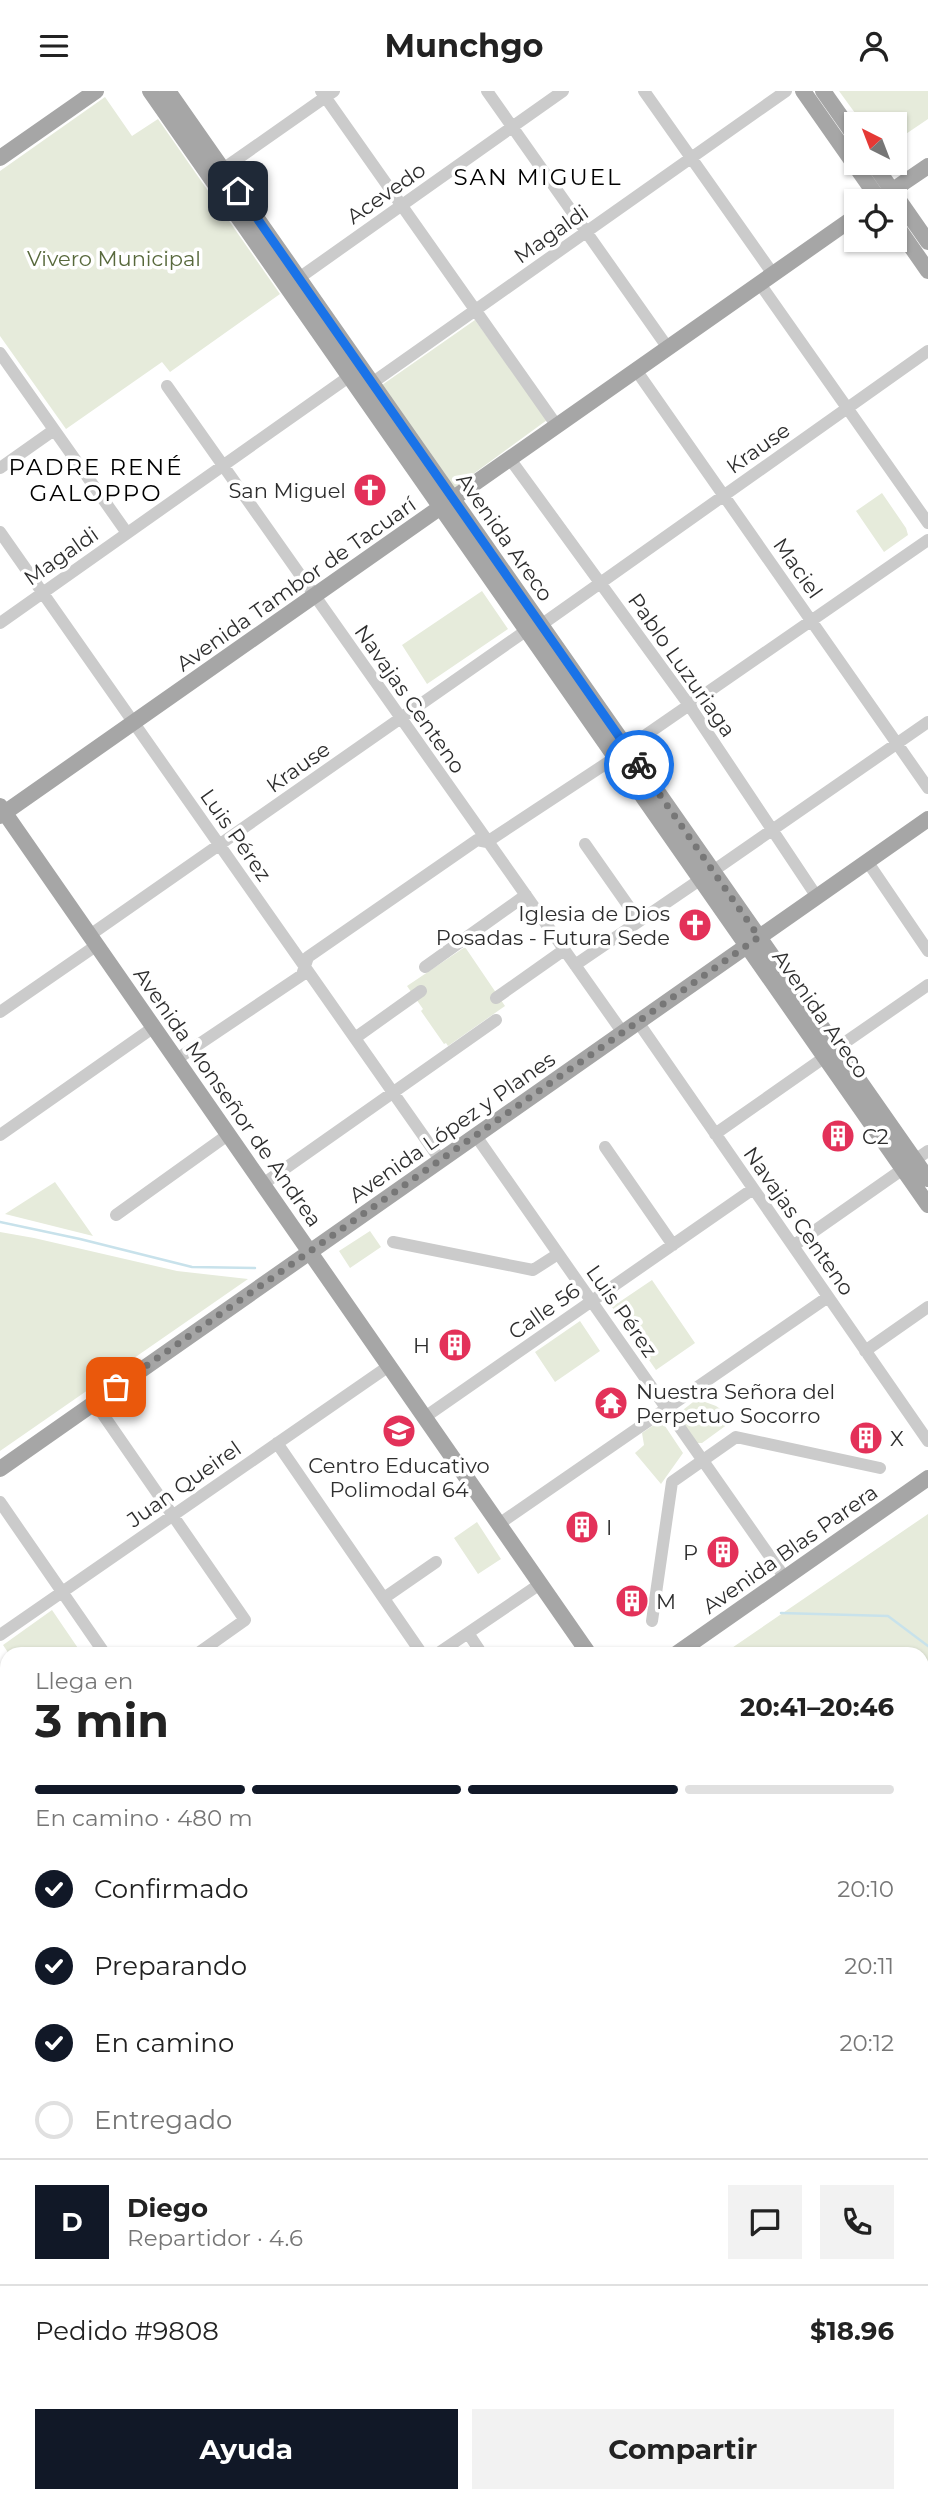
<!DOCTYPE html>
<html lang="es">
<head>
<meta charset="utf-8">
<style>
  :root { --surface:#fff; --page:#f2f2f2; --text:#222; --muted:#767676; --line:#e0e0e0; --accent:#111827 }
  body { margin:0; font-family:Montserrat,sans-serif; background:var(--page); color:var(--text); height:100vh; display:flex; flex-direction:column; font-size:26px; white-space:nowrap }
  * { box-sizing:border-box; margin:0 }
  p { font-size:23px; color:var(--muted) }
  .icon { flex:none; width:38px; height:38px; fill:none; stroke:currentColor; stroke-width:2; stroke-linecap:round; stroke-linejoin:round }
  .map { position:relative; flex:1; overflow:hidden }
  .panel { position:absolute; left:0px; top:1556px; width:929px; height:856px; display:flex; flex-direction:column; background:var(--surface); border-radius:21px 21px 0 0; box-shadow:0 2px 5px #0004 }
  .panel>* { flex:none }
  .needle { width:46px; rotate:318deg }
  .controls { position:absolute; left:844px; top:21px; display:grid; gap:14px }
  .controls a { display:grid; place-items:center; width:63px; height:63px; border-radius:0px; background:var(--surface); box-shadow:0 2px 5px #0004; font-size:35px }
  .pin { position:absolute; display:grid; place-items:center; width:60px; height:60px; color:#fff; margin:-30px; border-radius:14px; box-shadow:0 4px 10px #0006 }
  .courier { position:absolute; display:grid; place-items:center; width:70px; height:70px; margin:-35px; border:5px solid #1a73e8; border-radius:50%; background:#fff; color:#222; box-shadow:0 2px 9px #0007 }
  .overview em { font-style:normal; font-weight:700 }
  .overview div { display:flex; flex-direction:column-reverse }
  .overview { display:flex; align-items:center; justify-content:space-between; height:119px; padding:0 35px }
  h1 { font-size:46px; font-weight:700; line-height:52px }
  .bar { display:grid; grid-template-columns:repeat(4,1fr); gap:10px 7px; align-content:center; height:84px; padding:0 35px }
  .bar i { height:9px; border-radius:5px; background:var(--line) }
  .bar .active { background:var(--accent) }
  .bar p { grid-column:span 4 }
  .line { display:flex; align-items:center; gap:18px; padding:0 35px; border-top:2px solid var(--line) }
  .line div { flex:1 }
  .round { display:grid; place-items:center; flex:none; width:74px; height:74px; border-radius:0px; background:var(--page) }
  ol { padding:0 35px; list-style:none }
  li { display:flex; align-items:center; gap:21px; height:77px }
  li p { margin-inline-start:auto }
  li .icon { padding:7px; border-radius:50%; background:var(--accent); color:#fff; stroke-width:4 }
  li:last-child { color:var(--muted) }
  li i { width:38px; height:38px; border:4px solid var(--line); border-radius:50% }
  .action { display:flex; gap:14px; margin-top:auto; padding:14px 35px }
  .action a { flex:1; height:80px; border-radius:0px; background:var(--accent); color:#fff; font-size:28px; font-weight:700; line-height:80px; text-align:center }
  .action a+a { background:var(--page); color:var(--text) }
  header { display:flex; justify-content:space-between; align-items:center; height:91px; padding:0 35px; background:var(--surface); font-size:32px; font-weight:700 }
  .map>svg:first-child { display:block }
</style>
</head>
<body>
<header><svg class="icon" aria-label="menu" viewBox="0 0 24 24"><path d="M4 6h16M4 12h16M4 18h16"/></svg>Munchgo<svg class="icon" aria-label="person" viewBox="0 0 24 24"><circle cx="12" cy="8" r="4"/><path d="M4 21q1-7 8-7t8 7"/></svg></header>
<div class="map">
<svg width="928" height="2411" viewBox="0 0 928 2411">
  <rect width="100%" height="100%" fill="#fff"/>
  <!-- green -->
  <path fill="#e6ebdb" d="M839 0H928V28L894 51V33H863Z
    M105 6 132 45 158 28 280 203 170 281 162 271 66 338 0 245V80Z
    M475 229 547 329 454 397 382 294Z
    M882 402 906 437 908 444 884 461 856 420Z
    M482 500 508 538 427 593 402 554Z
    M465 856 505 915 448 955 446 952 444 953 421 920 423 918 407 895Z
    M55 1091 93 1145 5 1123Z
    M370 1140 381 1156 350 1177 339 1160Z
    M0 1141 34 1147 177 1180 248 1188 0 1360Z
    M652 1189 695 1252 656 1279 612 1216Z
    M580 1230 600 1260 555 1291 535 1261Z
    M697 1308 716 1315 726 1322 728 1333 702 1352H697L677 1327 679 1322Z
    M661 1329 683 1362 661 1393 635 1362 644 1354 642 1342Z
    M928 1423V2009L925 2011 922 2006V1563H723Z
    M477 1431 501 1468 478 1483 454 1447Z
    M52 1519 82 1563H9L3 1554Z"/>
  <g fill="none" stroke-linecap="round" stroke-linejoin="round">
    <!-- stream -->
    <path stroke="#c8e2eb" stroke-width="2.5" d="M0 1131 80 1148 192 1176 255 1177
      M781 1522 888 1525 928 1555"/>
    <!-- minor -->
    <path stroke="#cbcbcb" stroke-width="12" d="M321 0 557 335
      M487 0 668 257
      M644 0 773 183
      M223 78 334 0
      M299 187 563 0
      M760 193 928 432
      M0 262 127 442
      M636 279 928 697
      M372 292 786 0
      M167 295 623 942
      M510 368 689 614 817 806
      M0 377 54 339
      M0 441 441 1070
      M0 532 350 285
      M541 534 928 260
      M627 657 928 449
      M487 751 616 666
      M585 753 639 830
      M867 770 928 860
      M713 780 928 631
      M90 844 527 539
      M575 874 701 788
      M425 876 526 804
      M496 907 564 859
      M0 921 97 854
      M638 931 928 1350
      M355 947 421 900
      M837 957 928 894
      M177 968 302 884 308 866 477 749 487 751
      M715 1043 825 966
      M0 1044 154 936
      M476 1045 785 1487
      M605 1056 673 1154
      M915 1069 928 1060
      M263 1093 496 929
      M116 1124 229 1043
      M393 1151 533 1179 558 1163
      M793 1155 903 1078
      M865 1260 928 1216
      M95 1312 245 1529 197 1563
      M425 1326 753 1098
      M277 1352 422 1563
      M0 1411 105 1563
      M499 1433 828 1206
      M384 1507 436 1471
      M652 1530 672 1391 736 1346 880 1377
      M468 1542 482 1563
      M0 1544 389 1275
      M437 1563 540 1493
      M0 1704 7 1699
      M0 1864 7 1859
      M0 1899 7 1909
      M0 2133 7 2143
      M0 2201 7 2196
      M922 2213 928 2208
      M922 2280 928 2288
      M0 2362 7 2372
      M922 2372 928 2368
      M29 2404 34 2411
      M190 2404 194 2411
      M353 2404 357 2411
      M691 2404 695 2411
      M845 2404 850 2411
      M161 2411 170 2404
      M639 2411 648 2404
      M867 2411 876 2404"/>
    <!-- major -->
    <path stroke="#a6a6a6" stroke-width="16" d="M150 0 928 1114
      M168 0 928 1088
      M803 0 880 110
      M823 0 856 47
      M0 67 96 0
      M873 72 928 151
      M884 105 928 75
      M894 131 928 180
      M0 715 589 1563
      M0 725 856 125
      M0 1378 928 728
      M676 1563 928 1387
      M0 1646 7 1656
      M0 1676 7 1686
      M922 2033 928 2041
      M0 2035 7 2030
      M922 2054 928 2062
      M509 2404 514 2411
      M530 2404 534 2411
      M406 2411 415 2404"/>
  </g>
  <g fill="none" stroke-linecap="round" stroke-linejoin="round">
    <!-- done -->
    <path stroke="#777" stroke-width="7" stroke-dasharray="0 12.6" d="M116 1296 759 846 639 674"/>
    <!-- route -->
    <path stroke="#1a73e8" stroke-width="9" d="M238 100 639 674"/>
  </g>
  <!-- icons -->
  <defs>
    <symbol id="church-disc" viewBox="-11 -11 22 22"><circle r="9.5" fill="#e33159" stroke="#fff"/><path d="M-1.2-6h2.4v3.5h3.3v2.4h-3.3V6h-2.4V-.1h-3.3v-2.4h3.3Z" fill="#fff"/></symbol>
    <symbol id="building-disc" viewBox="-11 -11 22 22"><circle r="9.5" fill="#e33159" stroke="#fff"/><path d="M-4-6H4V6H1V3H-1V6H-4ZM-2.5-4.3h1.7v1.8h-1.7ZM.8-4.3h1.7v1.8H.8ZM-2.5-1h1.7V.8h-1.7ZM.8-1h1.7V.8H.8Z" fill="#fff"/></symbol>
    <symbol id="temple-disc" viewBox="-11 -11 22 22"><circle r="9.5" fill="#e33159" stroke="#fff"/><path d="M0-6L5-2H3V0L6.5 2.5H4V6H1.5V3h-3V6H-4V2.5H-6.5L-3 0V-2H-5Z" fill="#fff"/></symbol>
    <symbol id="school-disc" viewBox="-11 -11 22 22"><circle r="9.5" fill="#e33159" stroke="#fff"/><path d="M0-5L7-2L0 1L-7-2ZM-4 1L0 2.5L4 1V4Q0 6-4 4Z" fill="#fff"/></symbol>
  </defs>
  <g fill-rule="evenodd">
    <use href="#church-disc" x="351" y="380" width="38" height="38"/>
    <use href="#church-disc" x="676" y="815" width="38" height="38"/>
    <use href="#building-disc" x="819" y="1026" width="38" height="38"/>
    <use href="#building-disc" x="436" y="1235" width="38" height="38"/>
    <use href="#temple-disc" x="592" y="1293" width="38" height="38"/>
    <use href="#school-disc" x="380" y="1321" width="38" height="38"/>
    <use href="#building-disc" x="847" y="1328" width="38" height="38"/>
    <use href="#building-disc" x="563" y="1417" width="38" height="38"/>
    <use href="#building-disc" x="704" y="1442" width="38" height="38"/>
    <use href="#building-disc" x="613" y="1491" width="38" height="38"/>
  </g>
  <g text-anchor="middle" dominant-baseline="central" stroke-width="7" stroke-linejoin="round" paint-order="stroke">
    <!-- street labels -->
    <g font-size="21" fill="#2e2e2e" stroke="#fff">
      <text transform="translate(386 102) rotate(-35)">Acevedo</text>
      <text transform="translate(551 143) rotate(-35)">Magaldi</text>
      <text transform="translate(758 357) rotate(-35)">Krause</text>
      <text transform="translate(505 446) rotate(55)">Avenida Areco</text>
      <text transform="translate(61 465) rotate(-35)">Magaldi</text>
      <text transform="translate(798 477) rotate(55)">Maciel</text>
      <text transform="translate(296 493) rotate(-35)">Avenida Tambor de Tacuarí</text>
      <text transform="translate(682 574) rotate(55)">Pablo Luzuriaga</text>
      <text transform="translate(410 608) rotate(55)">Navajas Centeno</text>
      <text transform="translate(298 676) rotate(-35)">Krause</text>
      <text transform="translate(236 744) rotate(55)">Luis Pérez</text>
      <text transform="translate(821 923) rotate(55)">Avenida Areco</text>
      <text transform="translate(228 1006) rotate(55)">Avenida Monseñor de Andrea</text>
      <text transform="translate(452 1036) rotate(-35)">Avenida López y Planes</text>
      <text transform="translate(799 1130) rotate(55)">Navajas Centeno</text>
      <text transform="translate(544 1220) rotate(-35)">Calle 56</text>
      <text transform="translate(622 1220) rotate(55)">Luis Pérez</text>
      <text transform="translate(184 1393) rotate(-35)">Juan Queirel</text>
      <text transform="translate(790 1458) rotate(-35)">Avenida Blas Parera</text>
    </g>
    <!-- park labels -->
    <g font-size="21" fill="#58693c" stroke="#fff">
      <text x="114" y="167">Vivero Municipal</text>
    </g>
    <!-- poi labels -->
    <g font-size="21" fill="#2e2e2e" stroke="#fff" text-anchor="start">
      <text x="346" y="399" text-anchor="end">San Miguel</text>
      <text x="670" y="822" text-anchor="end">Iglesia de Dios<tspan x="670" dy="24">Posadas - Futura Sede</tspan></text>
      <text x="862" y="1045">C2</text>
      <text x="430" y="1254" text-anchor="end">H</text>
      <text x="636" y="1300">Nuestra Señora del<tspan x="636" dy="24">Perpetuo Socorro</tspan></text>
      <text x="890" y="1347">X</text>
      <text x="399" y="1374" text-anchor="middle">Centro Educativo<tspan x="399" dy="24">Polimodal 64</tspan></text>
      <text x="606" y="1436">I</text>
      <text x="698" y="1461" text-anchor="end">P</text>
      <text x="656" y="1510">M</text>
    </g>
    <!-- neighbourhood labels -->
    <g font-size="23" letter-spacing="2" fill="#000" stroke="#fff">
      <text x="538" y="86">SAN MIGUEL</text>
      <text x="96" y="376">PADRE RENÉ<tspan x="96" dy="26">GALOPPO</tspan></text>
    </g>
  </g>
</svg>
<div class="controls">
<a><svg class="needle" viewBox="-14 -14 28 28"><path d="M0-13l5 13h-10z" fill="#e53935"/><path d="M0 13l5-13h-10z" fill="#767676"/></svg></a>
<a><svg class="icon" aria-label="locate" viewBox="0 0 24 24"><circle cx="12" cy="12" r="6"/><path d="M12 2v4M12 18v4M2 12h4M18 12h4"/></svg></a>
</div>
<div class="pin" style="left:116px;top:1296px;background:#ea580c"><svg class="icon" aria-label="bag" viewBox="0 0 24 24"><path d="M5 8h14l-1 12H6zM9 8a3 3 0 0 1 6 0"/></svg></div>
<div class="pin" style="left:238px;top:100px;background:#1f2937"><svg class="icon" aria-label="home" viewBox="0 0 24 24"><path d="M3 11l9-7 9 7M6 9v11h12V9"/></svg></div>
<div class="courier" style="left:639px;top:674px"><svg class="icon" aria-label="bike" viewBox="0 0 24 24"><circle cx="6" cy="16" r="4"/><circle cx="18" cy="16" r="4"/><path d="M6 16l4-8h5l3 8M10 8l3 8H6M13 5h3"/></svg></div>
<section class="panel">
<div class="overview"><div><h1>3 min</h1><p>Llega en</p></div><em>20:41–20:46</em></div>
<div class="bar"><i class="active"></i><i class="active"></i><i class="active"></i><i></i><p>En camino · 480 m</p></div>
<ol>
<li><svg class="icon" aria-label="check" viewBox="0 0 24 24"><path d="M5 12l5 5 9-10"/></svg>Confirmado<p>20:10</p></li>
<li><svg class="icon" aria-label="check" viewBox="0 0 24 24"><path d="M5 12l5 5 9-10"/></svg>Preparando<p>20:11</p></li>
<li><svg class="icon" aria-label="check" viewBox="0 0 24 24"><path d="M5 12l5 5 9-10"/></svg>En camino<p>20:12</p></li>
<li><i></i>Entregado</li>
</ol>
<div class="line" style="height:126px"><b class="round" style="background:var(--accent);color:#fff">D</b><div><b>Diego</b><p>Repartidor · 4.6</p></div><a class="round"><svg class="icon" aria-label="chat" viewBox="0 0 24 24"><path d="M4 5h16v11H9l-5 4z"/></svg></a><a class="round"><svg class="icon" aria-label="phone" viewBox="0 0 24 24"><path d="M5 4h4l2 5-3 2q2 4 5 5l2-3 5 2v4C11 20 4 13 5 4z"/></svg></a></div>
<div class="line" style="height:91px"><div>Pedido #9808</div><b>$18.96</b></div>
<div class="action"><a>Ayuda</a><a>Compartir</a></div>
</section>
</div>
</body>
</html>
